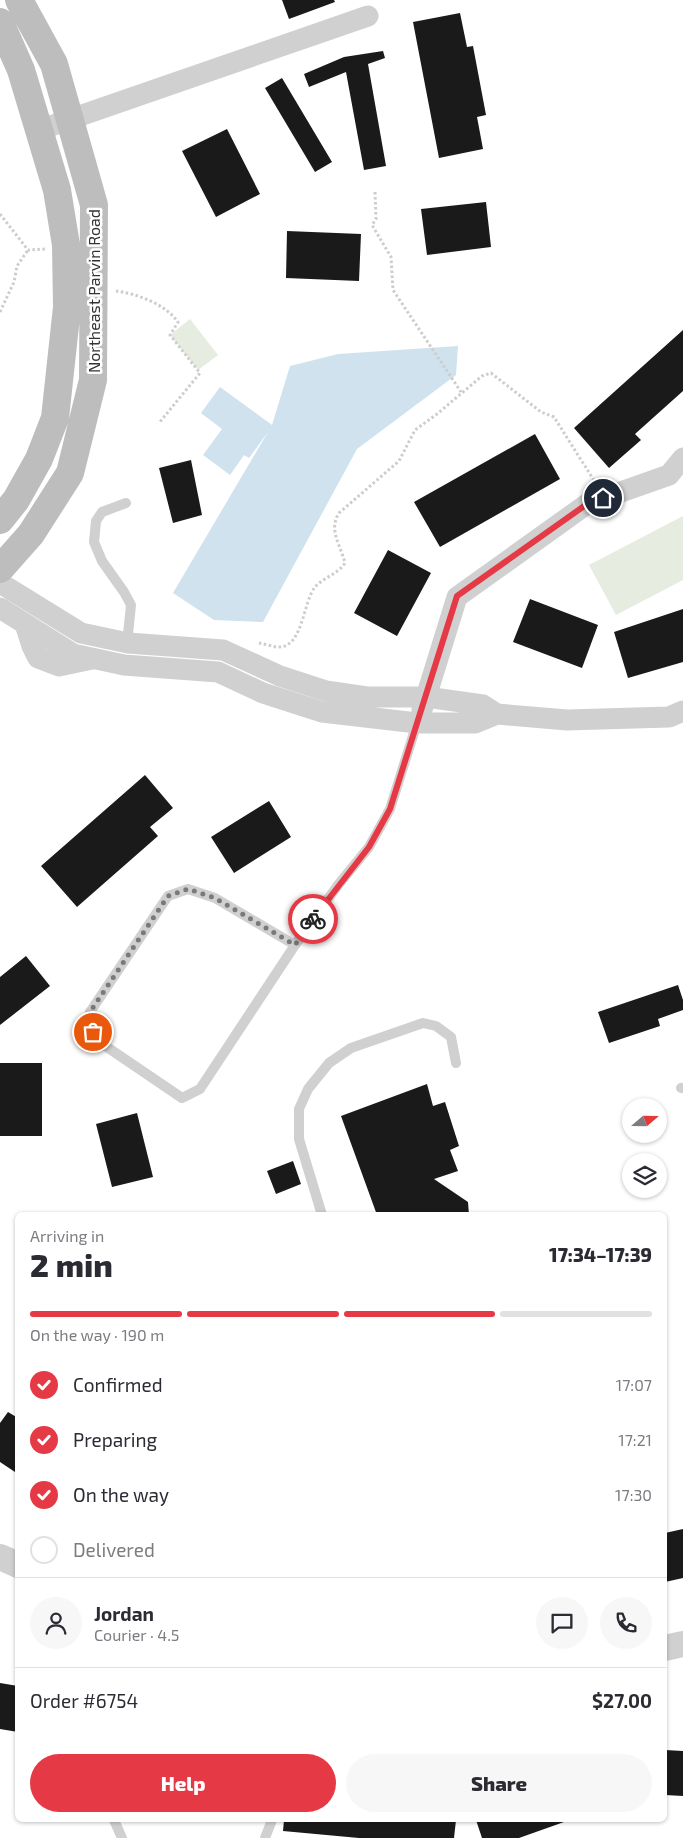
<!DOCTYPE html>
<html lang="en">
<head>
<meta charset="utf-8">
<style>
  :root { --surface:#fff; --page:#f7f7f7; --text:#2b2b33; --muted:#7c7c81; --line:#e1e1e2; --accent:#e63946 }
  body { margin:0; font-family:"Exo 2",sans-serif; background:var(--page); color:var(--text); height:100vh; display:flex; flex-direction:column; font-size:19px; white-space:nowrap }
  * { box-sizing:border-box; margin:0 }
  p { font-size:16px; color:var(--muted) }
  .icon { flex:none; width:28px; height:28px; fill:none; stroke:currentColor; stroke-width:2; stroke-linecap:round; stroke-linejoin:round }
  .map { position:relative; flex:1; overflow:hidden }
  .sheet { position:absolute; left:15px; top:1212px; width:652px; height:610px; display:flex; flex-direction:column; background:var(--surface); border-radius:8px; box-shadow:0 1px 4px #0004 }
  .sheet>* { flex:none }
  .needle { width:32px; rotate:70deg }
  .controls { position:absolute; left:622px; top:1098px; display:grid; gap:10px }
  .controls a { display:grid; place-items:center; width:45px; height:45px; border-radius:50%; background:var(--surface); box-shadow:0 1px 4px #0004; font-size:25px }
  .pin { position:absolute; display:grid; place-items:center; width:42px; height:42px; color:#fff; margin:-21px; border:2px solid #fff; border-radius:50%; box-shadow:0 1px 5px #0007 }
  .courier { position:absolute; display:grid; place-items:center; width:50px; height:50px; margin:-25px; border:4px solid #e63946; border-radius:50%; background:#fff; color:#222; box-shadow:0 1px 6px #0007 }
  .headline em { font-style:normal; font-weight:800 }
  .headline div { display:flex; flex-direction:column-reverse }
  .headline { display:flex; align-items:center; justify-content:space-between; height:85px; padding:0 15px }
  h1 { font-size:32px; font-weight:800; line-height:38px }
  .bar { display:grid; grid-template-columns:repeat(4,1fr); gap:8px 5px; align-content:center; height:60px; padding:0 15px }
  .bar i { height:6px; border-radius:4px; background:var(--line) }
  .bar .selected { background:var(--accent) }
  .bar p { grid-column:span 4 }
  .line { display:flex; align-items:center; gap:12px; padding:0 15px; border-top:1px solid var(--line) }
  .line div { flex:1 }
  .round { display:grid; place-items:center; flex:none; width:52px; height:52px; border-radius:26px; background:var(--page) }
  ol { padding:0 15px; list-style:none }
  li { display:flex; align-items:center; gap:15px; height:55px }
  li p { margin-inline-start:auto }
  li .icon { padding:5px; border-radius:50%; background:var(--accent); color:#fff; stroke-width:4 }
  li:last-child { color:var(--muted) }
  li i { width:28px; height:28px; border:2px solid var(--line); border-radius:50% }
  .cta { display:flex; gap:10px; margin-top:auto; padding:10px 15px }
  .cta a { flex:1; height:58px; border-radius:30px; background:var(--accent); color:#fff; font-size:20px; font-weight:800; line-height:58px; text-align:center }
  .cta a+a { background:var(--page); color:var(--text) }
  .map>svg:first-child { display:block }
</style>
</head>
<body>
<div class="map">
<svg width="683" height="1838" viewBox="0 0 683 1838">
  <rect width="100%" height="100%" fill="#fff"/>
  <!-- green -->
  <path fill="#e6ecdf" d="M190 319 218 355 198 370 170 335Z
    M683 516V580L616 615 589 565Z"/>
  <!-- water -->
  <path fill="#cfe2ee" d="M458 346 456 375 357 449 263 622 214 620 173 593 268 432 249 458 244 455 230 475 203 455 222 429 201 413 220 387 272 425 290 366 338 354Z"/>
  <!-- building -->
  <path fill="#1a1a1a" d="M282 0H334L335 2 289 19Z
    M460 13 467 47 473 46 486 115 477 117 483 149 439 158 413 22Z
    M383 51 385 58 368 64 386 166 364 170 346 72 309 87 304 74 344 57Z
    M282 78 332 162 315 172 265 88Z
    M227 129 260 194 216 217 182 151Z
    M486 202 491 247 427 255 421 209Z
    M287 231 361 234 359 281 286 278Z
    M683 330V391L635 434 641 440 609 468 574 428Z
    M535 434 560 479 440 547 414 502Z
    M191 460 202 515 173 523 159 468Z
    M388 550 431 573 397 636 354 613Z
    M530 599 598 625 582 668 513 642Z
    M683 609V662L628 678 614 632Z
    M145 775 173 808 150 827 158 836 77 907 41 866Z
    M269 801 291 837 234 873 211 837Z
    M26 956 50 986 0 1025V977Z
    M678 985 683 1000V1010L658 1019 660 1026 609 1043 598 1012Z
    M0 1063H42V1136H0Z
    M427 1084 433 1106 445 1102 459 1146 450 1150 458 1171 434 1179 468 1202 469 1215H377L341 1116Z
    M137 1113 153 1177 112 1187 96 1124Z
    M293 1161 301 1184 276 1194 267 1171Z
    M8 1412 18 1418V1474L0 1462V1423Z
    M683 1529V1578L665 1582V1533Z
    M0 1683 18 1686V1732L0 1729Z
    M665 1750 683 1751V1796L665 1795Z
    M284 1820H456L454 1838H359L283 1831Z
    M476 1820H564V1822L519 1838H482Z"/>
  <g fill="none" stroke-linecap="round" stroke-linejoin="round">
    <!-- path -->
    <path stroke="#cdcdcd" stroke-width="3" stroke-dasharray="2.5 2.5" stroke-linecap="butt" d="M375 192 376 219 372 225 391 257 393 290 461 392
      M0 214 28 250 45 249
      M116 291C138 294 165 304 178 322L170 335 200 373 159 423
      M0 312 14 282 17 266 28 250
      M259 643C265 644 273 647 279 647 303 647 303 602 315 587 324 577 338 574 345 563 341 546 328 530 339 513L399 461 415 430 437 414 482 376 491 373 541 412 554 417 595 482"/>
    <!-- service -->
    <path stroke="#d0d0d0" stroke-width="10" d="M126 503 102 512 96 521 94 542 102 561 124 592 131 605 127 644
      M295 945 215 898 188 889 168 896 90 1012 88 1022 98 1041 182 1098 200 1089 295 945 338 885 369 847 390 809 417 723
      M681 1088H683
      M322 1215 299 1139V1109L308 1089 329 1063 351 1048 423 1023 436 1026 451 1037 456 1063
      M114 1820 122 1838
      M265 1838 272 1820"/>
    <!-- minor -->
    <path stroke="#d0d0d0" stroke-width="21" d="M39 130 368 16
      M0 583 81 633 128 643 223 650 280 676 326 691 367 697H426L483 705 497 714 567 720 669 717 683 711
      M0 608 73 654 124 665 218 672 263 693 322 712 417 723H475L497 714
      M25 624 32 646 38 658 59 666 92 659
      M422 710 457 597 587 504 669 475 683 458"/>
    <!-- tertiary -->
    <path stroke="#d0d0d0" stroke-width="26" d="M0 1557 18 1565
      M665 1648 683 1644"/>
    <!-- secondary -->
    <path stroke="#bdbdbd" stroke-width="28" d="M0 22 21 70 57 190 66 245 67 307 55 418 39 459 16 500 0 520
      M0 569 31 534 70 473 93 380 94 205 54 64 19 0"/>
  </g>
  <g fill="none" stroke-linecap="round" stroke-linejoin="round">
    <!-- done -->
    <path stroke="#7a7a7a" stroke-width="5" stroke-dasharray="0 9" d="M93 1032 88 1022 90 1012 168 896 188 889 215 898 295 945 313 919"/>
    <!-- route -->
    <path stroke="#e63946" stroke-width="6" d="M313 919 369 847 390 809 457 596 587 504 603 498"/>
  </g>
  <g text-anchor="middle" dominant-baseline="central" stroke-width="5" stroke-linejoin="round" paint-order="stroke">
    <!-- street labels -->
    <g font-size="16" fill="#333" stroke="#fff">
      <text transform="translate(93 291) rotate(-90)">Northeast Parvin Road</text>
    </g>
  </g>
</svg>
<div class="controls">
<a><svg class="needle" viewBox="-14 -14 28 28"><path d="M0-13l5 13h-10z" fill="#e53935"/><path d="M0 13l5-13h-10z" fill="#7c7c81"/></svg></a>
<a><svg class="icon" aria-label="layers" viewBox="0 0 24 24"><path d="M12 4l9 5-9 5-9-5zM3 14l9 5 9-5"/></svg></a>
</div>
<div class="pin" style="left:93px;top:1032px;background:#ea580c"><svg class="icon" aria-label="bag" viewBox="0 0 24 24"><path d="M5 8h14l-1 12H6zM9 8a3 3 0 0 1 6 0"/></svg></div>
<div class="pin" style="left:603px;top:498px;background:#1f2937"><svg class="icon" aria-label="home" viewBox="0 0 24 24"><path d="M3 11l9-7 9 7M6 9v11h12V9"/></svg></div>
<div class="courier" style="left:313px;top:919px"><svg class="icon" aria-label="bike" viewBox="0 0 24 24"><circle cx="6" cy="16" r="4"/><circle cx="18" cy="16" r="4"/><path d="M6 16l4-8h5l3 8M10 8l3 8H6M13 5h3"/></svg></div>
<section class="sheet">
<div class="headline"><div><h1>2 min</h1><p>Arriving in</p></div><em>17:34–17:39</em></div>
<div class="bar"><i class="selected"></i><i class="selected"></i><i class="selected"></i><i></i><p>On the way · 190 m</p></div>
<ol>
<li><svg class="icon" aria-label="check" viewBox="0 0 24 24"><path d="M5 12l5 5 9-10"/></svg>Confirmed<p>17:07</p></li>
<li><svg class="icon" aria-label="check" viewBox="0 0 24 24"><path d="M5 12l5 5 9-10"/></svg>Preparing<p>17:21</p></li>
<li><svg class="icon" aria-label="check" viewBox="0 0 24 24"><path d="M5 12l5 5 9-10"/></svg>On the way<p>17:30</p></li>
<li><i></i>Delivered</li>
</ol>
<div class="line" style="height:90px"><a class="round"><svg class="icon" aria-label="person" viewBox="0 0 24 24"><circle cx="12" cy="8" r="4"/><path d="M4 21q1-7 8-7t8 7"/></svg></a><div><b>Jordan</b><p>Courier · 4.5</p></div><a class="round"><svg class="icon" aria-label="chat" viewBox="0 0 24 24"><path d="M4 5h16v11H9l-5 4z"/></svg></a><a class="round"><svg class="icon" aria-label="phone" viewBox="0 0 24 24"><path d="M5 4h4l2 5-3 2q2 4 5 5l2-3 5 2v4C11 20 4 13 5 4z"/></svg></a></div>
<div class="line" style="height:65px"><div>Order #6754</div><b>$27.00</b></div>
<div class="cta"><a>Help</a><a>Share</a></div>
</section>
</div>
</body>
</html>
